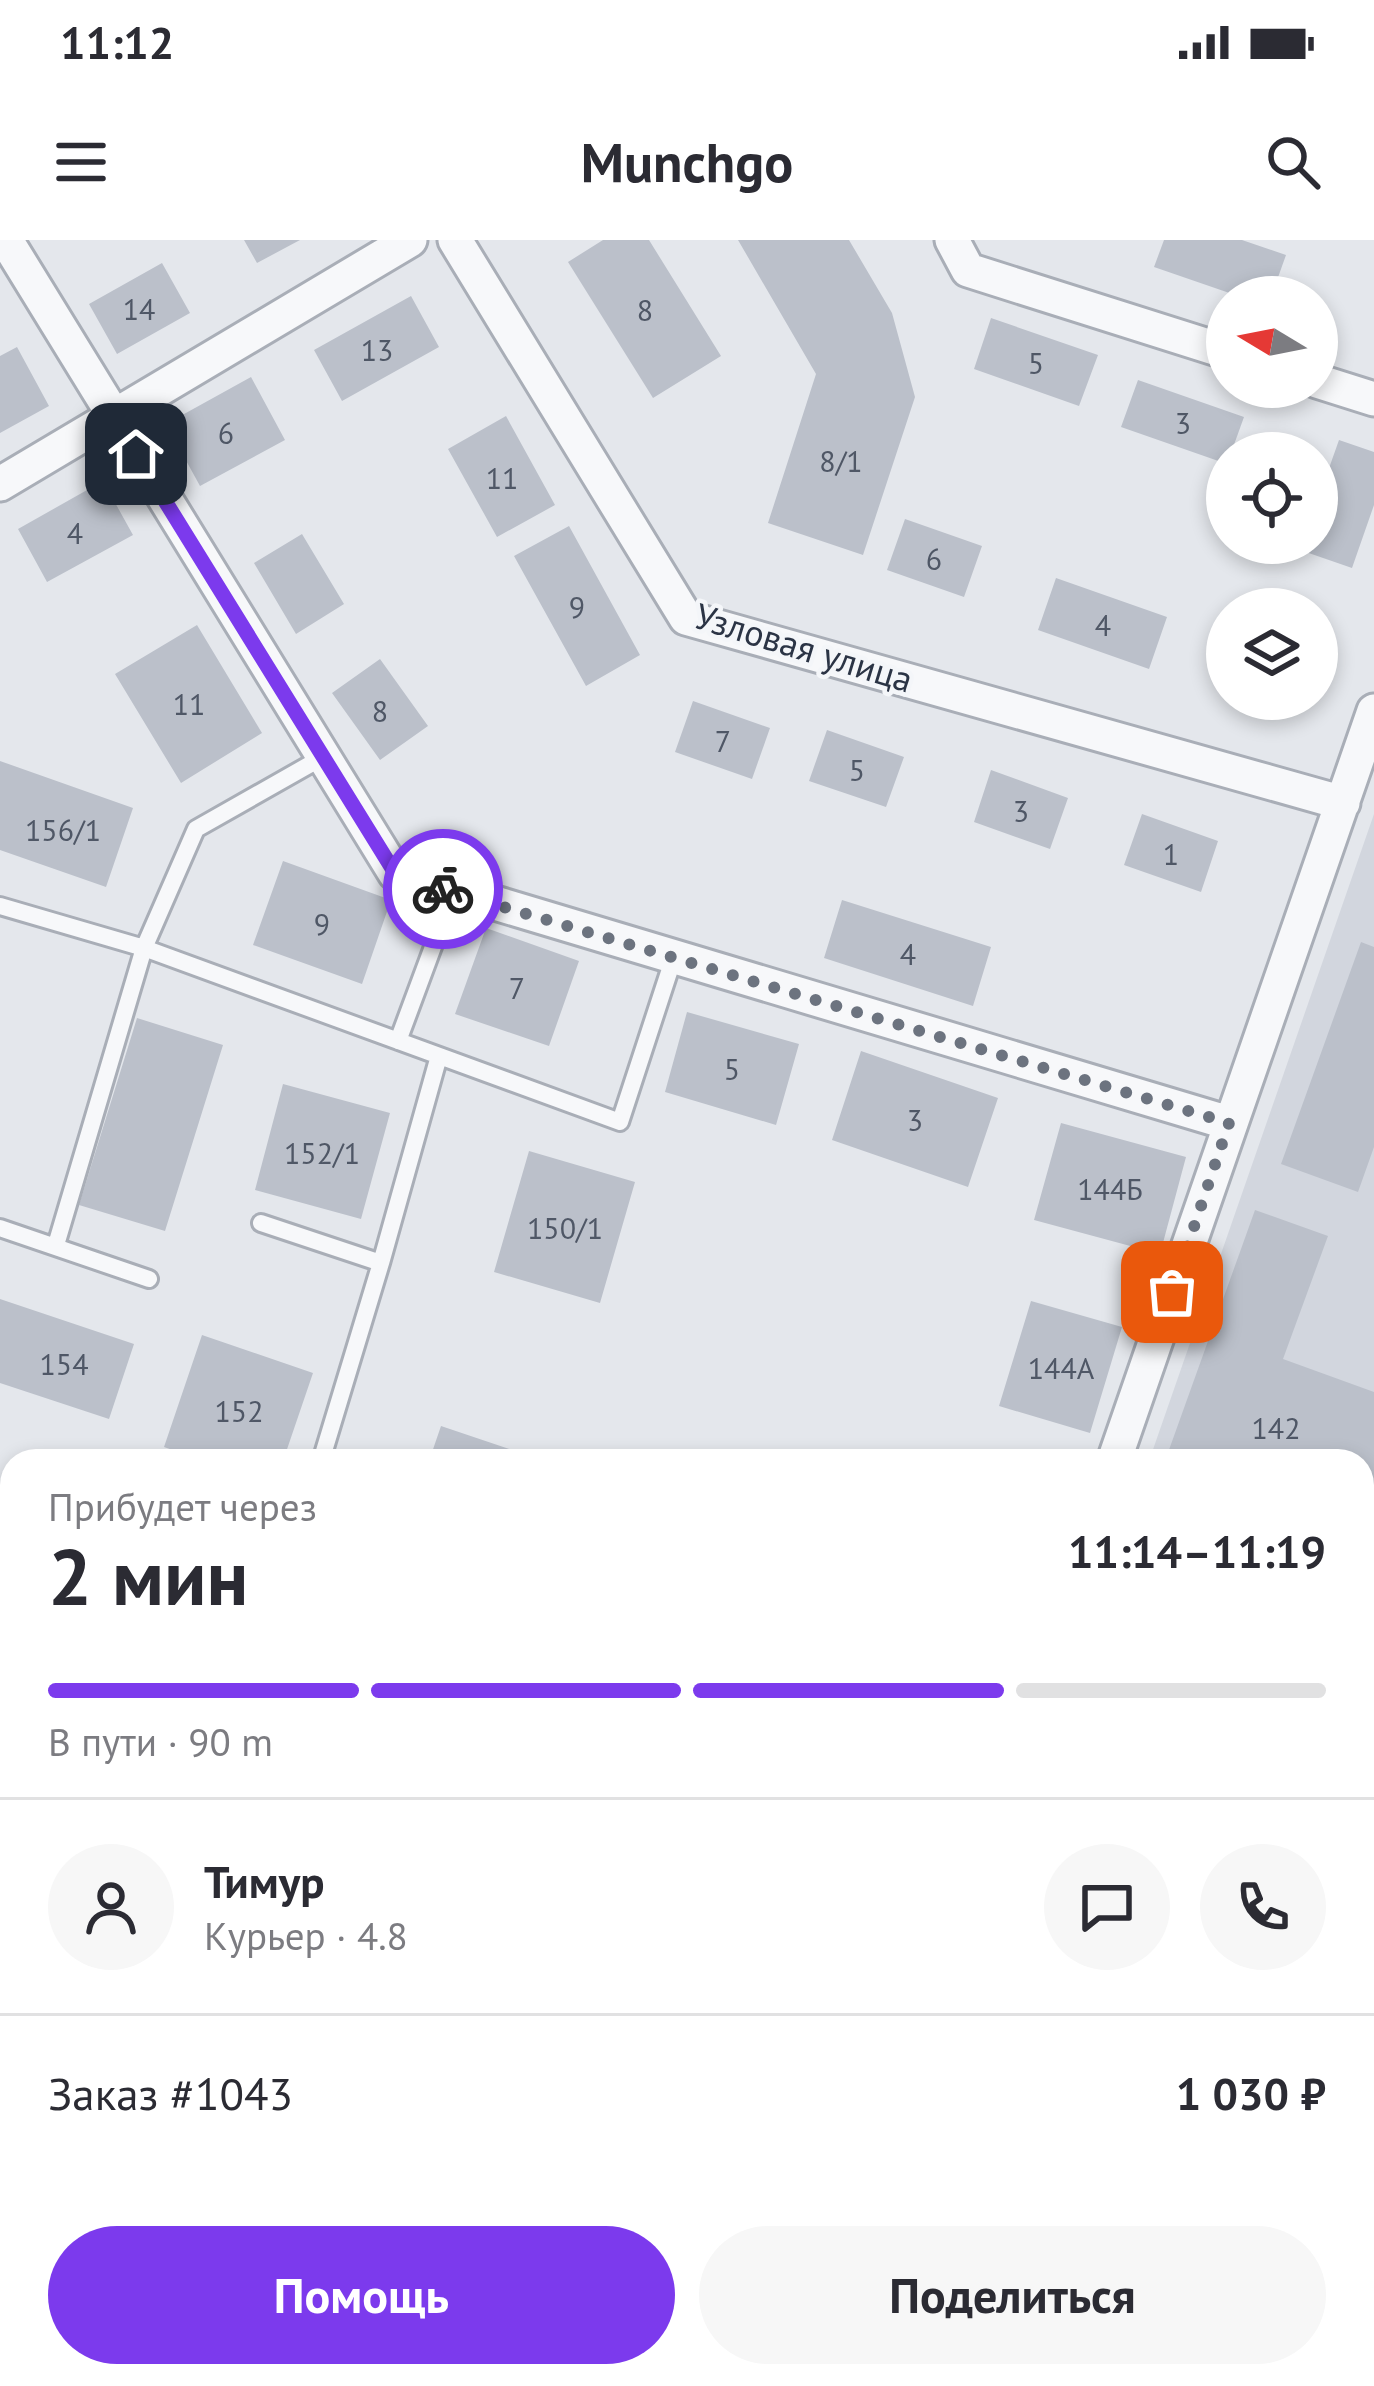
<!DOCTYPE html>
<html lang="ru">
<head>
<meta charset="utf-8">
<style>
  :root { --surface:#fff; --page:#f7f7f7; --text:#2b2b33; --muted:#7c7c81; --line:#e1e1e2; --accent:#7c3aed }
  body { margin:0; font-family:"PT Sans",sans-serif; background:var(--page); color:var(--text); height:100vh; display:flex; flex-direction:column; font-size:45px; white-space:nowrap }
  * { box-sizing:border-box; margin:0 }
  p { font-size:39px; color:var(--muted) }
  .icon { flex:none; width:66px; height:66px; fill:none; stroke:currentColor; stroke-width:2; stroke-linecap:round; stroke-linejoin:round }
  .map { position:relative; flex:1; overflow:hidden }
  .panel { position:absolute; left:0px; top:1209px; width:1374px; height:939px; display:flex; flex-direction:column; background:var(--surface); border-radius:36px 36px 0 0; box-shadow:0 6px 18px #0003 }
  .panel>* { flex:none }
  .needle { width:78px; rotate:280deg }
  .tools { position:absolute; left:1206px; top:36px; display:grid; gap:24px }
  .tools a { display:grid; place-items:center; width:132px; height:132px; border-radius:50%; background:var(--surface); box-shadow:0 6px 18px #0003; font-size:60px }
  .pin { position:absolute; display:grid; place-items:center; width:102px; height:102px; color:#fff; margin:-51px; border-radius:24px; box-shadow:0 6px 18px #0006 }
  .courier { position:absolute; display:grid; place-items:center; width:120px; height:120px; margin:-60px; border:9px solid #7c3aed; border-radius:50%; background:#fff; color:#222; box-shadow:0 3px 15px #0007 }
  .overview em { font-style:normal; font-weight:600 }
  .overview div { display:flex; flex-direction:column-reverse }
  .overview { display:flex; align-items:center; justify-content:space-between; height:204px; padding:0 48px }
  h1 { font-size:78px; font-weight:600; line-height:90px }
  .bar { display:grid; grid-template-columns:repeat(4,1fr); gap:18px 12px; align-content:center; height:144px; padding:0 48px }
  .bar i { height:15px; border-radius:9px; background:var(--line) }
  .bar .current { background:var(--accent) }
  .bar p { grid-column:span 4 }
  .line { display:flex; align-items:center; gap:30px; padding:0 48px; border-top:3px solid var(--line) }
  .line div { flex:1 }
  .round { display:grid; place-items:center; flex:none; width:126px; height:126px; border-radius:63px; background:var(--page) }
  .cta { display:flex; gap:24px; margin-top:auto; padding:24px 48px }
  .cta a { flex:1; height:138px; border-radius:72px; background:var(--accent); color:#fff; font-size:48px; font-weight:600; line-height:138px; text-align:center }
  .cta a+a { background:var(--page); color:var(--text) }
  .status { display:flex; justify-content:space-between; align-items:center; height:84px; padding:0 60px; background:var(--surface); direction:ltr }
  .status svg { height:33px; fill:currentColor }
  header { display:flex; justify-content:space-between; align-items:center; height:156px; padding:0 48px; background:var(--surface); font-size:54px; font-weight:600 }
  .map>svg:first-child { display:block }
</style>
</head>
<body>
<div class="status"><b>11:12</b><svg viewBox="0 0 49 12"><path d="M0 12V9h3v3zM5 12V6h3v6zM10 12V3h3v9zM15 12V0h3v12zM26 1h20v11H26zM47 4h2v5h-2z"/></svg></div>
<header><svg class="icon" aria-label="menu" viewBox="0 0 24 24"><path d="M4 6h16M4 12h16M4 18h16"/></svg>Munchgo<svg class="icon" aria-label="search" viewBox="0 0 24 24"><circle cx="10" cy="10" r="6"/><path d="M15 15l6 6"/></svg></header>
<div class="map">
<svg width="1374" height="2146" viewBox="0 0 1374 2146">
  <rect width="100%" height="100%" fill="#e4e7ec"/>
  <!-- built -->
  <path fill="#d2d6de" d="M1374 574V1699L1362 1695V1221H1149Z"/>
  <!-- building -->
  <path fill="#bbc0ca" d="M244 0H300L257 23Z
    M603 0H649L721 116 653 158 568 22Z
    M738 0H849L892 73 915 157 863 315 768 283 816 134Z
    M1164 0H1242L1286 15 1271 57H1241L1154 27Z
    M162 23 190 73 117 114 89 64Z
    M411 56 439 107 342 161 314 110Z
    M991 78 1098 115 1079 166 974 129Z
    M17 107 49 166 0 193V116Z
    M251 137 285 200 200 246 166 184Z
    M1138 140 1244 177 1231 213H1227V224L1121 187Z
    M506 176 555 265 497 297 448 209Z
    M1339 200 1374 212V265L1352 328 1300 310 1303 303H1317V262Z
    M103 241 133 295 47 342 18 289Z
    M905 279 982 306 964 357 887 330Z
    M569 286 640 415 586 446 514 316Z
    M302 294 344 364 296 394 254 323Z
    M1056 338 1167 377 1149 429 1038 390Z
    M1270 352 1316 368V369H1264Z
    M197 385 262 493 181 543 115 434Z
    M380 419 428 486 380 520 332 453Z
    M693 461 770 488 752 539 675 512Z
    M827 490 904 517 886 567 809 541Z
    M0 521 133 568 106 647 0 610Z
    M991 530 1068 558 1050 609 974 582Z
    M1142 574 1218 601 1201 652 1124 625Z
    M283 621 391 660 362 744 253 705Z
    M842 660 991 707 973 766 824 718Z
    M486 688 579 721 549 806 455 774Z
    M1361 702 1374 707V907L1358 952 1281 924Z
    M687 772 799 804 776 885 665 852Z
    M137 778 223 805 165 991 79 965Z
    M861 811 998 858 968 947 832 900Z
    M283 844 390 873 361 979 255 950Z
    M1061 883 1186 917 1160 1014 1034 980Z
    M529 911 635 942 600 1063 494 1032Z
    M1255 970 1328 996 1283 1119 1374 1152V1342L1362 1338V1221H1165Z
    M0 1059 134 1104 109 1179 0 1143Z
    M1031 1061 1122 1087 1090 1193 999 1166Z
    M202 1095 313 1133 283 1221H204L164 1207Z
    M441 1186 542 1220V1221H429Z
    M1362 1589 1374 1593V1649L1362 1644Z"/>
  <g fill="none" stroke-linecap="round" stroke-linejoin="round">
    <defs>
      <path id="lane" d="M0 666 144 708 196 589 323 517
        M398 801 453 653
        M261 983 381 1023 439 816
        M0 988 149 1039
        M56 1005 144 708 620 882 674 717
        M321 1221 381 1023"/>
      <path id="street" d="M6 0 395 633 1229 883
        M455 0 686 378 1343 563
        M952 0 968 30 1227 112
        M1317 141 1374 159
        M0 244 410 0
        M1114 1221 1374 471"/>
      <path id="secondary" d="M0 1301 12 1304
        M0 1372 12 1346
        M1362 1792 1374 1797"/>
      <path id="primary" d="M0 1932 12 1952
        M125 2136 131 2146"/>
    </defs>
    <!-- lane casing -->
    <use href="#lane" stroke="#a9aeb7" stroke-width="22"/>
    <!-- street casing -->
    <use href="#street" stroke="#a9aeb7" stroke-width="39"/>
    <!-- secondary casing -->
    <use href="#secondary" stroke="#a9aeb7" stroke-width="54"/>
    <!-- primary casing -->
    <use href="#primary" stroke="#a3abb8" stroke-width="60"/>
    <!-- lane -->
    <use href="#lane" stroke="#f7f8fa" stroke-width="16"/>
    <!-- street -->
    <use href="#street" stroke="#f7f8fa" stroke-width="33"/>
    <!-- secondary -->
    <use href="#secondary" stroke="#fff" stroke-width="48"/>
    <!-- primary -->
    <use href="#primary" stroke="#fff" stroke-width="54"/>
  </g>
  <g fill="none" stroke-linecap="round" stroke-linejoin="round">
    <!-- done -->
    <path stroke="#6c737f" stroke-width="12" stroke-dasharray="0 21.6" d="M443 649 1229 883 1172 1052"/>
    <!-- route -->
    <path stroke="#7c3aed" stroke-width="15" d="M136 214 395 633 443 649"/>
  </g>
  <g text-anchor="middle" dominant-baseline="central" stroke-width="9" stroke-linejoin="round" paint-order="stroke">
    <!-- number labels -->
    <g font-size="30" fill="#4f5766">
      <text x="139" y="68">14</text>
      <text x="645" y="69">8</text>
      <text x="377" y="109">13</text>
      <text x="1036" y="122">5</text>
      <text x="1183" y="182">3</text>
      <text x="226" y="192">6</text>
      <text x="841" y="220">8/1</text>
      <text x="502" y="237">11</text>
      <text x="75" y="292">4</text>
      <text x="934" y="318">6</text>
      <text x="577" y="366">9</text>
      <text x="1103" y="384">4</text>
      <text x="189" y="463">11</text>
      <text x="380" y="470">8</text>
      <text x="723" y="500">7</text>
      <text x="857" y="529">5</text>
      <text x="1021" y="570">3</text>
      <text x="63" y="589">156/1</text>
      <text x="1171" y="613">1</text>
      <text x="322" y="683">9</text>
      <text x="908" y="713">4</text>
      <text x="517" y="747">7</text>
      <text x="732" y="828">5</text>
      <text x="915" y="879">3</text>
      <text x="322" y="912">152/1</text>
      <text x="1110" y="948">144Б</text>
      <text x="565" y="987">150/1</text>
      <text x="64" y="1123">154</text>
      <text x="1061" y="1127">144А</text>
      <text x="239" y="1170">152</text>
      <text x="1276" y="1187">142</text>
    </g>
    <!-- street labels -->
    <g font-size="36" fill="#2b3445" stroke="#f4f6f9">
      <text transform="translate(804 407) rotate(17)">Узловая улица</text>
    </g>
  </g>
</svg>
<div class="tools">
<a><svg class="needle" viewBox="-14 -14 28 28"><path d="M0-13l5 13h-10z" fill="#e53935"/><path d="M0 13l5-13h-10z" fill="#7c7c81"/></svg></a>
<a><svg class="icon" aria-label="locate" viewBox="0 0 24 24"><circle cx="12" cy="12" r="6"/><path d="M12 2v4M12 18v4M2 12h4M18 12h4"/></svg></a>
<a><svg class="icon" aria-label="layers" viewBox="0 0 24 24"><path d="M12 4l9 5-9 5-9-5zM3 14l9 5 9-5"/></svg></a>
</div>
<div class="pin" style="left:1172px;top:1052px;background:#ea580c"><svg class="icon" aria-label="bag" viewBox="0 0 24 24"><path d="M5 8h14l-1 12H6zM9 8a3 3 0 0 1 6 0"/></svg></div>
<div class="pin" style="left:136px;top:214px;background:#1f2937"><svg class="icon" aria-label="home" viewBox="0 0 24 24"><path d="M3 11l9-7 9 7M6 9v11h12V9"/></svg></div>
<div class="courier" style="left:443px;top:649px"><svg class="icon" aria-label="bike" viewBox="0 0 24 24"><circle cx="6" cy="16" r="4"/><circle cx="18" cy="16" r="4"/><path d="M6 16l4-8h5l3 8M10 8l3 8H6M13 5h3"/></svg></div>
<section class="panel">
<div class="overview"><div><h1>2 мин</h1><p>Прибудет через</p></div><em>11:14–11:19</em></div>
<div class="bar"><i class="current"></i><i class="current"></i><i class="current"></i><i></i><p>В пути · 90 m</p></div>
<div class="line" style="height:216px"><a class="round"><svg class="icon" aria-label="person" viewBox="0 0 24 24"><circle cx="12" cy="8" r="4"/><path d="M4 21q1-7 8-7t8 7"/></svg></a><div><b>Тимур</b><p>Курьер · 4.8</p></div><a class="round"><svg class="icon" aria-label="chat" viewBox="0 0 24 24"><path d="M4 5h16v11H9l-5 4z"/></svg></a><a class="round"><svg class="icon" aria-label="phone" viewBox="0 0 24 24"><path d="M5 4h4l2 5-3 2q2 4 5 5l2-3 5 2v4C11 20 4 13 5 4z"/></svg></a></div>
<div class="line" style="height:156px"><div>Заказ #1043</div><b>1 030 ₽</b></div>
<div class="cta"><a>Помощь</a><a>Поделиться</a></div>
</section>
</div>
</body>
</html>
